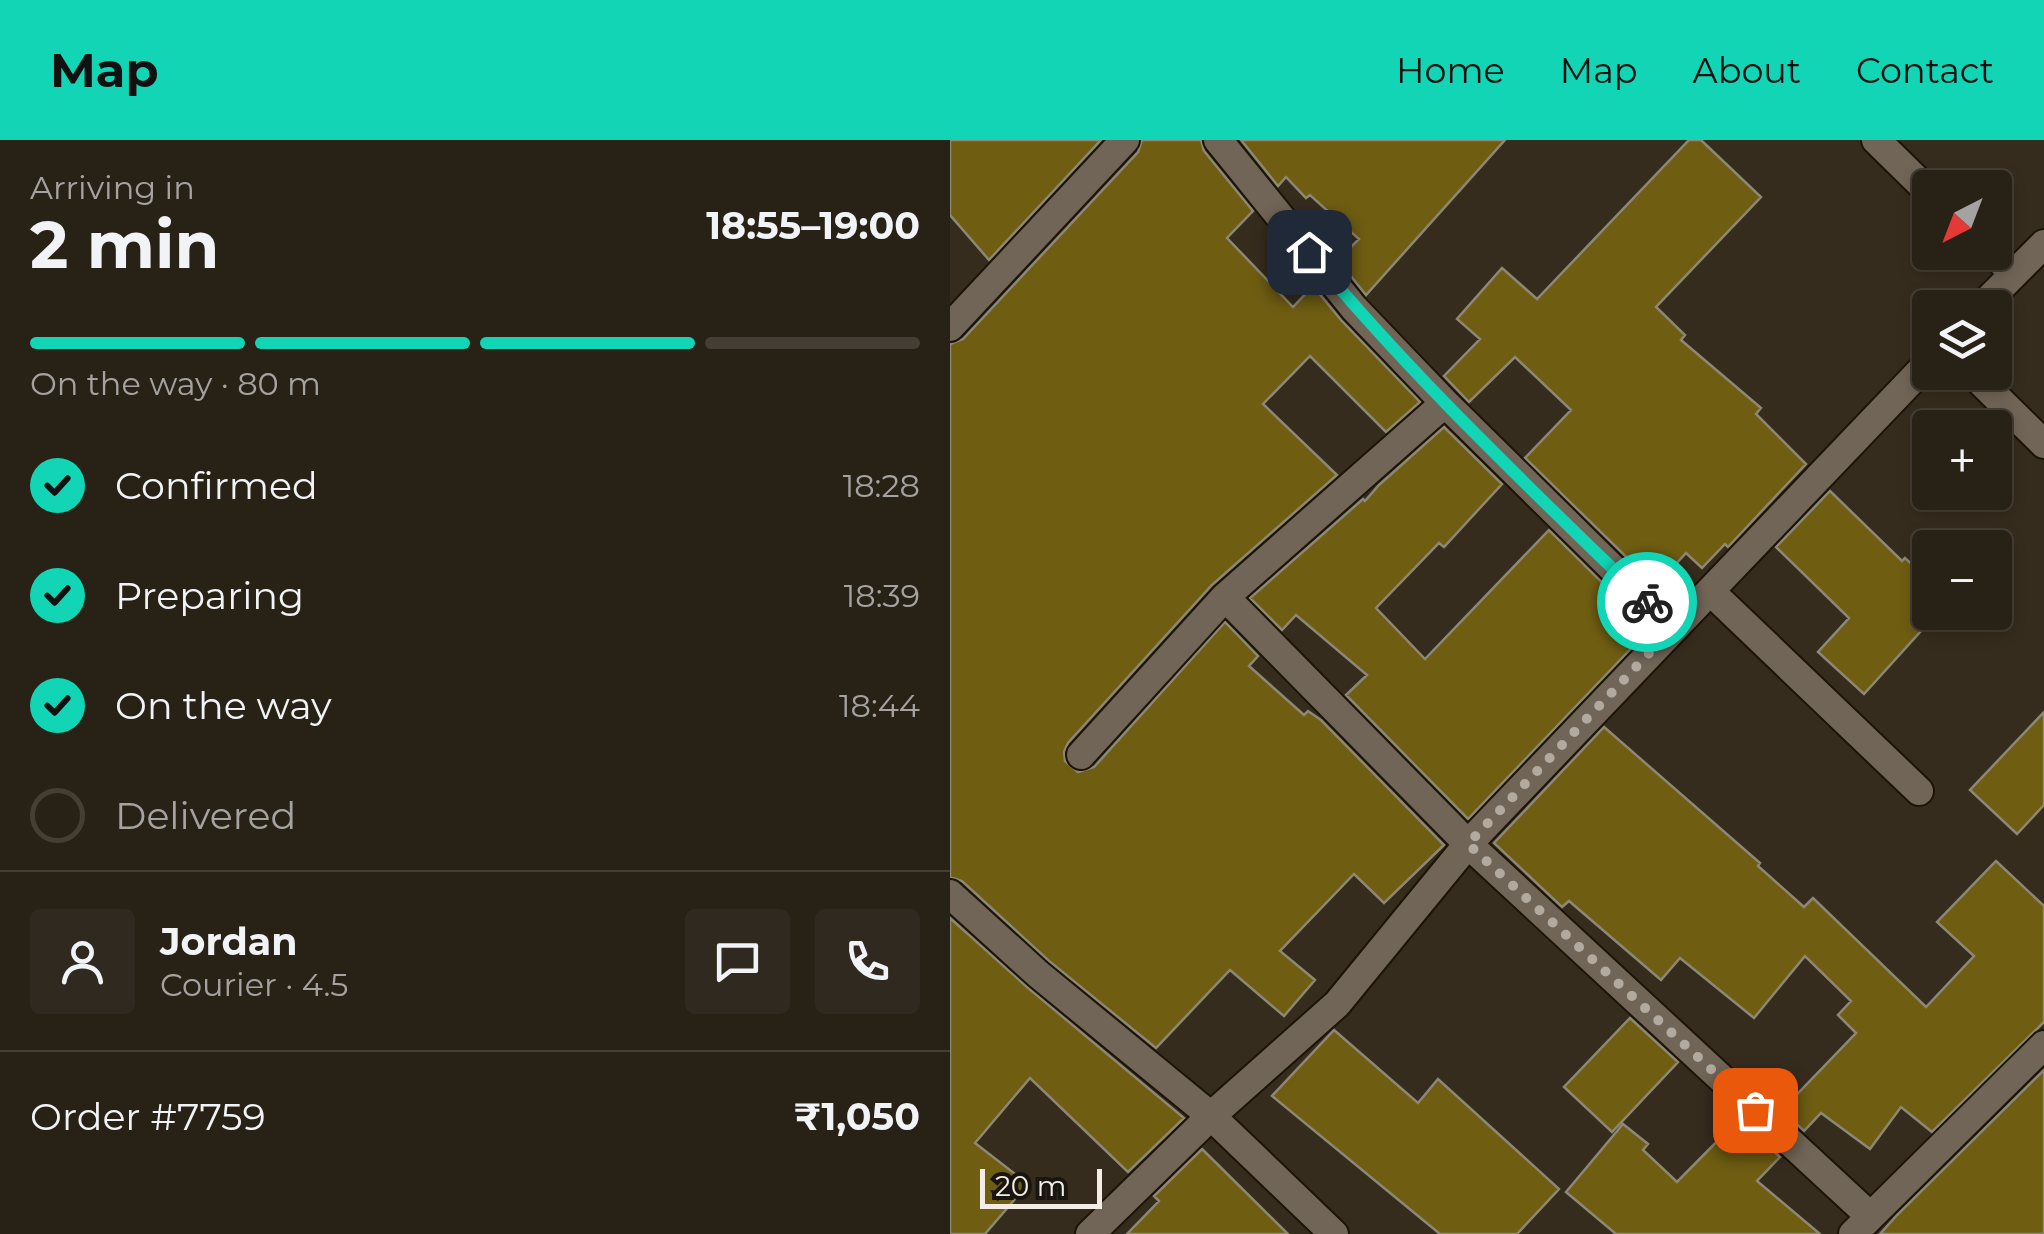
<!DOCTYPE html>
<html lang="en">
<head>
<meta charset="utf-8">
<style>
  :root { --surface:#282116; --page:#30291f; --text:#f1f3f6; --muted:#a5a3a1; --line:#443e35; --accent:#11d5b4 }
  body { margin:0; font-family:Montserrat,sans-serif; background:var(--page); color:var(--text); height:100vh; display:flex; flex-direction:column; font-size:38px; white-space:nowrap }
  * { box-sizing:border-box; margin:0 }
  p { font-size:32px; color:var(--muted) }
  .icon { flex:none; width:55px; height:55px; fill:none; stroke:currentColor; stroke-width:2; stroke-linecap:round; stroke-linejoin:round }
  .map { position:relative; flex:1; overflow:hidden }
  .details { display:flex; flex-direction:column; background:var(--surface); width:950px }
  .details>* { flex:none }
  .needle { width:65px; rotate:222deg }
  .buttons { position:absolute; left:962px; top:30px; display:grid; gap:20px }
  .buttons a { display:grid; place-items:center; width:100px; height:100px; border-radius:10px; background:var(--surface); box-shadow:0 5px 15px #0003,0 0 0 2px var(--line); font-size:50px }
  .scale { position:absolute; left:30px; bottom:25px; width:122px; box-sizing:border-box; padding-left:10px; border:5px solid #f4ede5; border-top:0; font-size:28px; line-height:35px; white-space:nowrap; color:#f4ede5; -webkit-text-stroke:8px #19150f; paint-order:stroke }
  .pin { position:absolute; display:grid; place-items:center; width:85px; height:85px; color:#fff; margin:-42px; border-radius:20px; box-shadow:0 5px 15px #0006 }
  .courier { position:absolute; display:grid; place-items:center; width:100px; height:100px; margin:-50px; border:8px solid #11d5b4; border-radius:50%; background:#fff; color:#222; box-shadow:0 2px 12px #0007 }
  .headline em { font-style:normal; font-weight:700 }
  .headline div { display:flex; flex-direction:column-reverse }
  .headline { display:flex; align-items:center; justify-content:space-between; height:170px; padding:0 30px }
  h1 { font-size:65px; font-weight:700; line-height:75px }
  .bar { display:grid; grid-template-columns:repeat(4,1fr); gap:15px 10px; align-content:center; height:120px; padding:0 30px }
  .bar i { height:12px; border-radius:8px; background:var(--line) }
  .bar .current { background:var(--accent) }
  .bar p { grid-column:span 4 }
  .line { display:flex; align-items:center; gap:25px; padding:0 30px; border-top:2px solid var(--line) }
  .line div { flex:1 }
  .round { display:grid; place-items:center; flex:none; width:105px; height:105px; border-radius:10px; background:var(--page) }
  ol { padding:0 30px; list-style:none }
  li { display:flex; align-items:center; gap:30px; height:110px }
  li p { margin-inline-start:auto }
  li .icon { padding:10px; border-radius:50%; background:var(--accent); color:#111; stroke-width:4 }
  li:last-child { color:var(--muted) }
  li i { width:55px; height:55px; border:5px solid var(--line); border-radius:50% }
  header { display:flex; align-items:center; gap:60px; box-sizing:border-box; height:140px; padding:0 50px; background:var(--accent); color:#111 }
  header strong { font-size:48px }
  nav { display:flex; gap:55px; margin-inline-start:auto; font-size:35px }
  main { display:flex; flex:1; min-height:0 }
  .map>svg:first-child { display:block }
</style>
</head>
<body>
<header>
<strong>Map</strong>
<nav><a>Home</a><a>Map</a><a>About</a><a>Contact</a></nav>
</header>
<main>
<section class="details">
<div class="headline"><div><h1>2 min</h1><p>Arriving in</p></div><em>18:55–19:00</em></div>
<div class="bar"><i class="current"></i><i class="current"></i><i class="current"></i><i></i><p>On the way · 80 m</p></div>
<ol>
<li><svg class="icon" aria-label="check" viewBox="0 0 24 24"><path d="M5 12l5 5 9-10"/></svg>Confirmed<p>18:28</p></li>
<li><svg class="icon" aria-label="check" viewBox="0 0 24 24"><path d="M5 12l5 5 9-10"/></svg>Preparing<p>18:39</p></li>
<li><svg class="icon" aria-label="check" viewBox="0 0 24 24"><path d="M5 12l5 5 9-10"/></svg>On the way<p>18:44</p></li>
<li><i></i>Delivered</li>
</ol>
<div class="line" style="height:180px"><a class="round"><svg class="icon" aria-label="person" viewBox="0 0 24 24"><circle cx="12" cy="8" r="4"/><path d="M4 21q1-7 8-7t8 7"/></svg></a><div><b>Jordan</b><p>Courier · 4.5</p></div><a class="round"><svg class="icon" aria-label="chat" viewBox="0 0 24 24"><path d="M4 5h16v11H9l-5 4z"/></svg></a><a class="round"><svg class="icon" aria-label="phone" viewBox="0 0 24 24"><path d="M5 4h4l2 5-3 2q2 4 5 5l2-3 5 2v4C11 20 4 13 5 4z"/></svg></a></div>
<div class="line" style="height:130px"><div>Order #7759</div><b>₹1,050</b></div>
</section>
<div class="map">
<svg width="1094" height="1094" viewBox="0 0 1094 1094">
  <rect width="100%" height="100%" fill="#362c1e"/>
  <!-- building -->
  <path fill="#6f5d12" stroke="#8d8876" stroke-width="2.5" d="M0 0H151L39 120 0 75Z
    M192 0H251L254 11 303 71 277 98 343 167 363 146 391 180 470 262 436 292 360 216 313 264 387 335 262 445 118 603 114 612 115 621 128 632 144 627 275 482 308 516 299 526 354 575 358 571 371 580 494 705 434 763 404 734 330 811 365 840 334 876 280 830 206 908 99 821 12 741 0 737V204L13 199 188 12Z
    M291 0H555L416 155 388 120 409 99 360 55 356 58 336 37 328 46Z
    M739 0H751L811 57 706 167 735 195 731 200 811 268 806 274 856 324 778 407 775 404 752 428 736 413 706 446 575 318 621 270 565 217 519 262 494 236 530 199 507 179 552 128 587 159Z
    M494 287 552 344 494 407 489 403 426 468 475 519 599 390 682 472 678 477 695 494 518 679 396 555 417 535 346 475 332 490 300 458 413 359 415 361 429 345Z
    M880 351 952 421 955 418 980 441V481L914 554 868 512 899 478 826 407Z
    M1094 572V665L1067 694 1020 650Z
    M654 587 810 723 808 726 854 767 863 758 976 867 1024 816 987 782 1046 721 1094 766V882L982 992 951 967 920 1009 871 973 854 991 832 970 906 893 888 875 901 861 855 816 804 878 730 818 711 840 619 761 612 767 544 703Z
    M0 778 77 847 234 978 178 1032 80 938 25 1003 78 1044 35 1094H0Z
    M680 878 728 922 662 992 614 947Z
    M384 890 468 963 488 939 609 1049 567 1094H490L322 956Z
    M1094 930V1094H930L947 1075Z
    M789 979 830 1017 807 1041 870 1094H666L616 1052 673 984 698 1004 693 1010 727 1042Z
    M252 1009 338 1094H177L209 1061 204 1056Z"/>
  <g fill="none" stroke-linecap="round" stroke-linejoin="round">
    <defs>
      <path id="minor" d="M268 0 404 168 495 263 723 488
        M926 0 980 53
        M1042 112 1063 133
        M1030 168 1094 104
        M0 187 175 0
        M1021 232 1094 304
        M760 451 969 651
        M275 457 518 704 920 1076
        M131 615 275 457 495 263
        M0 754 88 834 261 976 384 1094
        M140 1094 261 976 387 864 518 704 980 221
        M903 1094 1094 905"/>
    </defs>
    <!-- minor casing -->
    <use href="#minor" stroke="#1d1408" stroke-width="32"/>
    <!-- minor -->
    <use href="#minor" stroke="#716557" stroke-width="28"/>
  </g>
  <g fill="none" stroke-linecap="round" stroke-linejoin="round">
    <!-- done -->
    <path stroke="#b2a99f" stroke-width="10" stroke-dasharray="0 18" d="M697 462 723 488 518 704 805 970"/>
    <!-- route -->
    <path stroke="#11d5b4" stroke-width="12" d="M359 112C462 237 581 349 697 462"/>
  </g>
</svg>
<div class="buttons">
<a><svg class="needle" viewBox="-14 -14 28 28"><path d="M0-13l5 13h-10z" fill="#e53935"/><path d="M0 13l5-13h-10z" fill="#a5a3a1"/></svg></a>
<a><svg class="icon" aria-label="layers" viewBox="0 0 24 24"><path d="M12 4l9 5-9 5-9-5zM3 14l9 5 9-5"/></svg></a>
<a>+</a>
<a>−</a>
</div>
<div class="scale">20 m</div>
<div class="pin" style="left:805px;top:970px;background:#ea580c"><svg class="icon" aria-label="bag" viewBox="0 0 24 24"><path d="M5 8h14l-1 12H6zM9 8a3 3 0 0 1 6 0"/></svg></div>
<div class="pin" style="left:359px;top:112px;background:#1f2937"><svg class="icon" aria-label="home" viewBox="0 0 24 24"><path d="M3 11l9-7 9 7M6 9v11h12V9"/></svg></div>
<div class="courier" style="left:697px;top:462px"><svg class="icon" aria-label="bike" viewBox="0 0 24 24"><circle cx="6" cy="16" r="4"/><circle cx="18" cy="16" r="4"/><path d="M6 16l4-8h5l3 8M10 8l3 8H6M13 5h3"/></svg></div>
</div>
</main>
</body>
</html>
